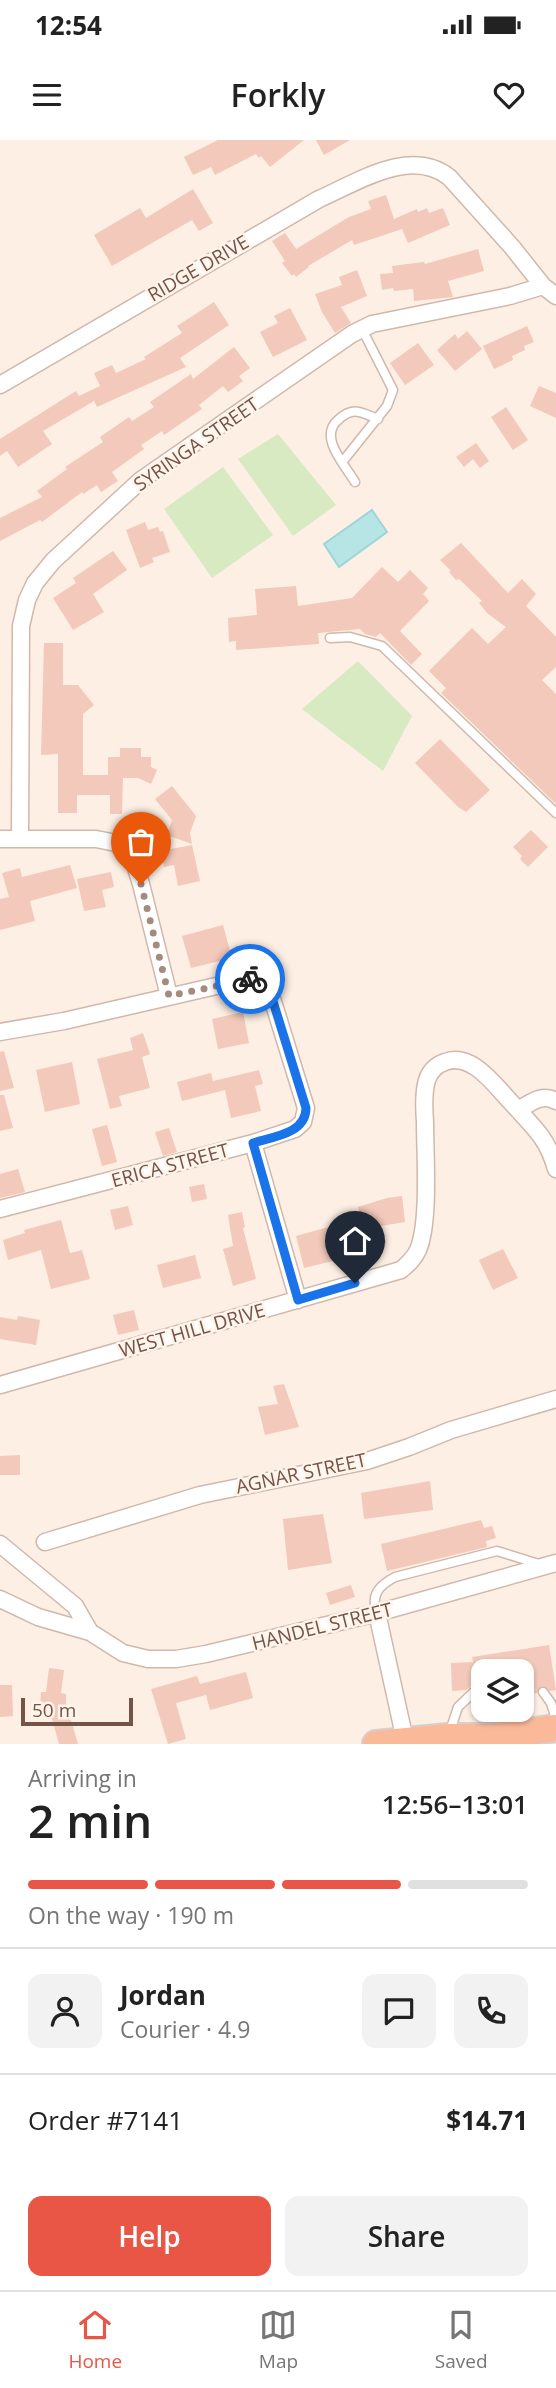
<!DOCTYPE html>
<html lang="en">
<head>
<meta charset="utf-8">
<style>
  :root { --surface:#fff; --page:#f2f2f2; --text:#222; --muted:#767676; --line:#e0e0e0; --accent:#e95645 }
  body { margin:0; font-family:"Open Sans",sans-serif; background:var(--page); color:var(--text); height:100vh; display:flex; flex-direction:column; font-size:26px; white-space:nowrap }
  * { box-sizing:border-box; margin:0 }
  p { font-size:23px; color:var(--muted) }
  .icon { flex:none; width:38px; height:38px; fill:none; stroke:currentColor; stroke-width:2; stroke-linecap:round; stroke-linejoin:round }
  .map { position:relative; height:1604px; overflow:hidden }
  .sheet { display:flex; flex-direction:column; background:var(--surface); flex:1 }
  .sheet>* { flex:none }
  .fabs { position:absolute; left:471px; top:1519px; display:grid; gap:14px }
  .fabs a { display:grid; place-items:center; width:63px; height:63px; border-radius:14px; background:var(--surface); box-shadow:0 2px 5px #0004; font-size:35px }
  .scale { position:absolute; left:21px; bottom:18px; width:112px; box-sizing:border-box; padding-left:7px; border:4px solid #755348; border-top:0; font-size:19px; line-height:24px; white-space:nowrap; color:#755348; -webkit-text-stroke:5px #fff4e9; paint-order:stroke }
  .pin { position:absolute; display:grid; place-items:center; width:60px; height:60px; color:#fff; margin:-72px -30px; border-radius:50% 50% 50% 0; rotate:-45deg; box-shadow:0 0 7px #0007 }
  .pin .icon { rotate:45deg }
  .courier { position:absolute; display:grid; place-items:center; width:70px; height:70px; margin:-35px; border:5px solid #1a73e8; border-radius:50%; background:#fff; color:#222; box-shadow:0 2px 9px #0007 }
  .headline em { font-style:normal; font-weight:600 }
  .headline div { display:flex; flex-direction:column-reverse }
  .headline { display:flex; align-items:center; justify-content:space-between; height:119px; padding:0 28px }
  h1 { font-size:46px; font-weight:600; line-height:52px }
  .bar { display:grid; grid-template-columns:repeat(4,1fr); gap:10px 7px; align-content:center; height:84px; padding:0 28px }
  .bar i { height:9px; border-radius:5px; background:var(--line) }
  .bar .current { background:var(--accent) }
  .bar p { grid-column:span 4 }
  .line { display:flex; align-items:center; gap:18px; padding:0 28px; border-top:2px solid var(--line) }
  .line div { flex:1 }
  .round { display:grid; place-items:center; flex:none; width:74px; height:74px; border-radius:14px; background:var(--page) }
  .cta { display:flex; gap:14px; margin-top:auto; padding:14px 28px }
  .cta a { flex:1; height:80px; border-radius:14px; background:var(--accent); color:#fff; font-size:28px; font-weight:600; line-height:80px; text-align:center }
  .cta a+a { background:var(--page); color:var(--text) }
  .status { display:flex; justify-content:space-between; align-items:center; height:49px; padding:0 35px; background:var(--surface); direction:ltr }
  .status svg { height:19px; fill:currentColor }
  header { display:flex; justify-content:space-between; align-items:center; height:91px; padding:0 28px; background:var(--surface); font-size:32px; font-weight:600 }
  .tabs { display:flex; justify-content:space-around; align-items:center; height:98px; border-top:2px solid var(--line); background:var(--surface); font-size:19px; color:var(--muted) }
  .tabs a { display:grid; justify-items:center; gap:4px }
  .tabs .current { color:var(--accent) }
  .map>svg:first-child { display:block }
</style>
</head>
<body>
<div class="status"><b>12:54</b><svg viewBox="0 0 49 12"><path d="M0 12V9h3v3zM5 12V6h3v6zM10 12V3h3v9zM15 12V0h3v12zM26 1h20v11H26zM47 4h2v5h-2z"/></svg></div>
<header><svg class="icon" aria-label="menu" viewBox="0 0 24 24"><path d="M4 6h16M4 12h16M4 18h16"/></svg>Forkly<svg class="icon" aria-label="heart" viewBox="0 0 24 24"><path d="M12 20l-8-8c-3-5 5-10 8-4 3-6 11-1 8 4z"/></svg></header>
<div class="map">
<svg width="556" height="1604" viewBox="0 0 556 1604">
  <rect width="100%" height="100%" fill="#fdefe3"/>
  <!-- green -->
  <path fill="#d7eac1" d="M278 294 336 365 293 396 238 319Z
    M223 327 273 395 212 438 164 369Z
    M358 521 412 576 383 631 302 569Z"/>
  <!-- water -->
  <path fill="#b7e5e6" stroke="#9dd6d8" stroke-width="2" d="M372 370 387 392 339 427 324 404Z"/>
  <!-- building -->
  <path fill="#f2c9ba" d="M218 0H304L270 27 261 16 259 18 256 14 215 35 211 27 193 35 184 17Z
    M316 0H350L324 15Z
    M193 49 213 83 199 91 192 80 112 126 94 95 140 68 146 78Z
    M386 55 394 79 417 69 418 72 427 68 429 73 443 68 450 85 408 103 402 89 354 105 352 100 308 126 309 127 296 137 294 134 292 136 282 123 285 121 272 101 285 93 296 109 349 77 371 69 368 61Z
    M478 109 484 131 448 141 453 157 414 161 413 149 394 151 393 148 382 150 380 134 393 133 392 126 424 122 425 124Z
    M357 130 367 156 341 167 351 183 335 193 322 172 315 154 342 145 339 137Z
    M214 162 229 185 180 218 186 227 97 267 94 261 43 291 52 304 18 327 7 311 0 316V299L76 251 79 256 100 246 94 233 112 225 116 233 146 219 144 217 182 193 177 186Z
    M290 168 307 200 273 217 260 192 278 183 274 176Z
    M527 186 534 202 524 206 525 210 512 216 513 220 494 229 483 206Z
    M467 191 482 209 455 231 437 210 455 194 458 199Z
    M418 203 434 225 405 245 390 223Z
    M234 207 250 228 239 236 243 241 228 252 223 246 199 265 202 269 164 295 162 291 141 305 144 309 112 332 118 341 101 352 97 345 83 354 82 352 42 382 40 380 0 401V378L42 357 37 351 67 329 65 327 103 302 100 297 129 277 132 281 154 267 150 262 191 234 193 239Z
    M539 246 556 253V278L530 266Z
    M506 267 528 300 513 310 491 277Z
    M476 303 489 321 480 328 473 319 464 327 456 317Z
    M145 382 148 390 158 387 160 392 163 391 170 412 152 418 154 422 140 428 126 390Z
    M461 403 508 453 522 439 536 454 526 466 556 497V527L542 540 556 554V664L441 553 446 548 429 531 472 488 488 504 506 487 487 473 479 463 482 461 459 439 456 440 449 432 451 431 440 420Z
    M113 411 127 430 93 454 104 472 73 490 53 458 76 443 73 438Z
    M382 427 398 442 410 430 428 448 423 454 429 461 400 491 422 514 411 525 380 493 376 497 365 494 360 489 318 493 319 504 236 510V501L229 502 228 478 257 475 255 449 296 446 298 466 352 458Z
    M44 503H63V545H78L94 565 83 574V635H108V617H120V608H141V617H151V627L157 630 151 644 138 638H123L122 674H110V655H77V673H58V614L41 615Z
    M440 599 490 650 466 672 458 667 415 623Z
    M172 646 196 676 190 693 192 704 167 695 172 680 155 659Z
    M531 690 548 707 528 727 520 719 522 716 513 707Z
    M192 705 200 741 178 746 174 725 164 727 161 711Z
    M70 725 77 748 30 761 35 781 0 790V759L9 757 2 733 20 728 22 737Z
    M111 732 114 747 102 750 106 767 84 771 77 739Z
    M223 785 232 818 191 828 182 796Z
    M243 872 249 903 218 909 212 879Z
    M143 893 150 914 142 917 150 948 119 956 122 966 110 969 97 919 133 910 130 898Z
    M4 911 14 948 0 951V912Z
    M72 922 80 964 45 972 36 930Z
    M259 930 263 944 255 946 261 971 231 978 225 950 182 961 177 942 211 933 213 941Z
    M0 955H4L13 988 0 991Z
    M107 985 117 1022 102 1026 92 989Z
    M169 988 177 1012 163 1016 155 992Z
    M18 1029 25 1052 0 1058V1034Z
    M204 1044 207 1059 192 1062 189 1047Z
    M402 1056 405 1082 381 1086 386 1103 336 1117 337 1120 304 1128 296 1096 361 1078 358 1067 387 1058Z
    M128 1066 133 1085 115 1090 110 1070Z
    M242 1072 245 1087 243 1088 256 1139 233 1146 223 1109 233 1106 228 1075Z
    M61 1080 70 1113 82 1110 90 1139 51 1149 41 1110 8 1120 3 1100 25 1093 24 1090Z
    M503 1109 518 1138 493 1150 479 1120Z
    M195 1115 201 1138 163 1148 157 1125Z
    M134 1170 139 1190 118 1195 113 1175Z
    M18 1176 40 1180 36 1205 0 1199V1177L17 1180Z
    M284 1244 299 1287 265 1295 258 1267 278 1264 273 1246Z
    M20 1315V1335H0V1316Z
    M430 1341 433 1370 364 1379 361 1353Z
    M323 1374 332 1423 288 1430 283 1379Z
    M481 1380 484 1388 492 1386 496 1398 486 1401 487 1407 387 1431 381 1404Z
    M351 1445 355 1457 330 1465 326 1453Z
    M549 1505 556 1550 550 1551 542 1546 537 1553 522 1555V1531H483V1547L476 1543 466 1550 452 1551 451 1523 473 1522 472 1517Z
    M49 1528 64 1530 61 1553 66 1554V1563L78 1604H59L49 1568 40 1567 41 1552H46Z
    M246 1532 253 1558 210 1570 206 1555 176 1563 186 1599 168 1604 151 1549 197 1536 200 1544Z
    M0 1545H12L13 1576 0 1577Z"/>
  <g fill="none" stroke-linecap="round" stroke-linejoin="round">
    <defs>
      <path id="service" d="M343 321 387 266 393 250 362 189
        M355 342C345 325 318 297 338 280 353 266 360 272 378 279
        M330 498 350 497 382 506 556 673
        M377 1473C370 1454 380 1445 395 1437L497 1411 542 1425
        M543 1552 551 1563 556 1579
        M449 1594 458 1567 477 1549"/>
      <path id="minor" d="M0 245 319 59C358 42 410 7 449 37L512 107 543 146 556 156
        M0 699H96L116 703 125 711 135 725 141 744 169 856
        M20 699 21 486 27 460 35 443 53 421 141 340 352 194 372 184 510 156 543 146
        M0 892 64 881 251 838 258 841 271 855 306 968 303 982 295 989 253 1003 0 1069
        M518 970C531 963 541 953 556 961
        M253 1003 298 1160
        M0 1245 401 1130C408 1124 414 1119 418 1110 430 1082 425 1014 425 982 424 969 423 953 427 940 430 931 436 925 445 922 471 912 493 943 509 960 531 985 547 996 556 1029
        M45 1402 200 1355 367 1321 409 1307 451 1290 556 1259
        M0 1404 75 1466 90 1492
        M0 1459 38 1477 90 1492 123 1513 148 1519H176L206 1514 377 1473 556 1423
        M377 1473 405 1600"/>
      <path id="trunk" d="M376 1604 448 1597H491L556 1588"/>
    </defs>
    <!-- service casing -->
    <use href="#service" stroke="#d0b8ac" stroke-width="11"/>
    <!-- minor casing -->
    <use href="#minor" stroke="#d0b8ac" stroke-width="19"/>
    <!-- trunk casing -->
    <use href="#trunk" stroke="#d8cfcc" stroke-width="30"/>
    <!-- service -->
    <use href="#service" stroke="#fff" stroke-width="8"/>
    <!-- minor -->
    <use href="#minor" stroke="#fff" stroke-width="16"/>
    <!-- trunk -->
    <use href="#trunk" stroke="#fab999" stroke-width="26"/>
  </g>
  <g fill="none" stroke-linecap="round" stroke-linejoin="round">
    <!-- done -->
    <path stroke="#a58a7e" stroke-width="7" stroke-dasharray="0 12.6" d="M141 744 169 856 250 839"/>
    <!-- route -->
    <path stroke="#1a73e8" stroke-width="9" d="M250 839 258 841 271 855 306 968C306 994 272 997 253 1003L298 1160 355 1143"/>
  </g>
  <g text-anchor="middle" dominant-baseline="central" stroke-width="5" stroke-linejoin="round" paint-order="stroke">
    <!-- street labels -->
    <g font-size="19" fill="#755348" stroke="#fff4e9">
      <text transform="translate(198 128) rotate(-30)">RIDGE DRIVE</text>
      <text transform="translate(196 304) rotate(-35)">SYRINGA STREET</text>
      <text transform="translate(170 1025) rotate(-15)">ERICA STREET</text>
      <text transform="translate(192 1190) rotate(-16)">WEST HILL DRIVE</text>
      <text transform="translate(301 1333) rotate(-12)">AGNAR STREET</text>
      <text transform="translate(322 1486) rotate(-14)">HANDEL STREET</text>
    </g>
  </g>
</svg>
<div class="fabs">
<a><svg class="icon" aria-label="layers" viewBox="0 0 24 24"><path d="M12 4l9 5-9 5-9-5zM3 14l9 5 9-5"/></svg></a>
</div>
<div class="scale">50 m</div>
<div class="pin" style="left:141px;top:744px;background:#ea580c"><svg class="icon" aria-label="bag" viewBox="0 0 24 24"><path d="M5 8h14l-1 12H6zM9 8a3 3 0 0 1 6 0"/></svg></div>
<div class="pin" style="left:355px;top:1143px;background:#1f2937"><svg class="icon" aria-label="home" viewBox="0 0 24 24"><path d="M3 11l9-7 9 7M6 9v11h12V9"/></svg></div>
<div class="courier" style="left:250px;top:839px"><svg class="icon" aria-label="bike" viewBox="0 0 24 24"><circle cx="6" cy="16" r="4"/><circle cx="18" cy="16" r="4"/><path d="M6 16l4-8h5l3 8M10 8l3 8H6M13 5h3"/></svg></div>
</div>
<section class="sheet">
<div class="headline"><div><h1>2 min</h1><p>Arriving in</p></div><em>12:56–13:01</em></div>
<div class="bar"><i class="current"></i><i class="current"></i><i class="current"></i><i></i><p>On the way · 190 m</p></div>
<div class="line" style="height:126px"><a class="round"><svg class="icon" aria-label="person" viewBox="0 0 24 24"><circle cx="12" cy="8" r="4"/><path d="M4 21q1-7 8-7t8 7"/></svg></a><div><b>Jordan</b><p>Courier · 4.9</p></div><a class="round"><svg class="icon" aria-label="chat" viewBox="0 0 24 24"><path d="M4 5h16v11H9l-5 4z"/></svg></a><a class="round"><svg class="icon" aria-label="phone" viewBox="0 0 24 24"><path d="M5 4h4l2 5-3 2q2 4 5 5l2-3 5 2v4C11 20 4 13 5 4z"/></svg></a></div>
<div class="line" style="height:91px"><div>Order #7141</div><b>$14.71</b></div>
<div class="cta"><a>Help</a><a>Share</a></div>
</section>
<nav class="tabs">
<a class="current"><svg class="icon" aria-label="home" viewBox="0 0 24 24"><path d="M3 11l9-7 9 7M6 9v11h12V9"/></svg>Home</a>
<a><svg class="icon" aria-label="map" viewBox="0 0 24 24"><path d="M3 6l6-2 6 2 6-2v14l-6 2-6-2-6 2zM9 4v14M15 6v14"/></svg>Map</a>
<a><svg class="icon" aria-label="saved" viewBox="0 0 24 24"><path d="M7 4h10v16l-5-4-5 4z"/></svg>Saved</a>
</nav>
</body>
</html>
